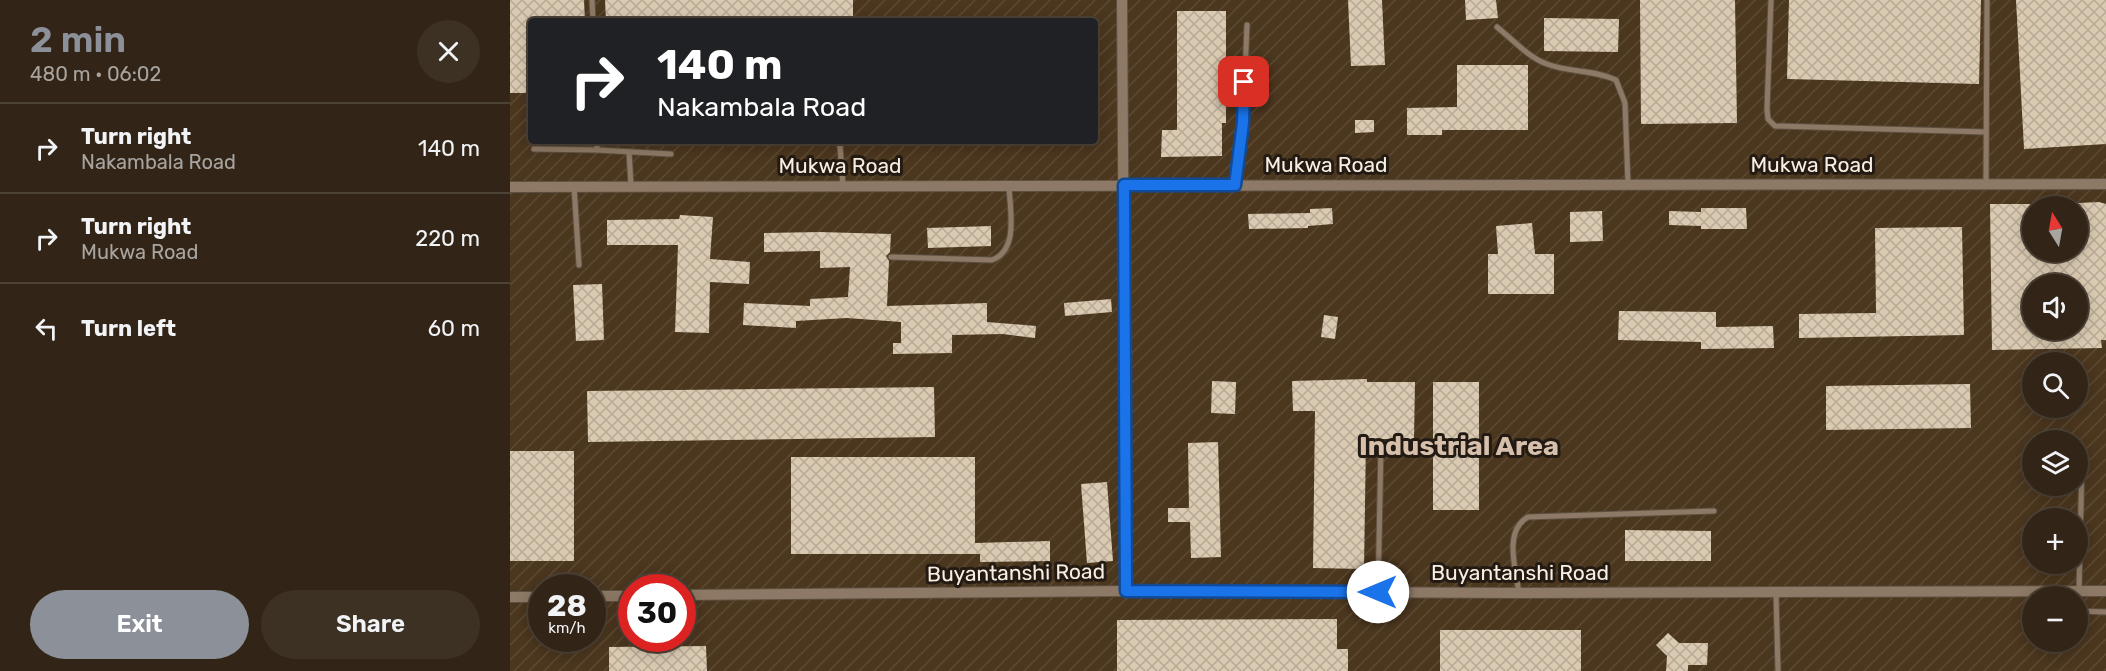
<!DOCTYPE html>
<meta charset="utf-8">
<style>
body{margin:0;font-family:Rubik,sans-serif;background:#3d3124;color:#f1f3f6;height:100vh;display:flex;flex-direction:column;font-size:22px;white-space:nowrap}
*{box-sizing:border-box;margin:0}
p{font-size:20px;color:#a8a5a1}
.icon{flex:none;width:33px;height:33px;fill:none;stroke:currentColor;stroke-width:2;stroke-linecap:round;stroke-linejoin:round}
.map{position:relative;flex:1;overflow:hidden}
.panel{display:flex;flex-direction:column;background:#322517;width:510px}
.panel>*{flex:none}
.banner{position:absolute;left:18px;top:18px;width:570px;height:126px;border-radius:6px;box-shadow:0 3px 15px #0003,0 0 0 2px #4d4236;background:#202124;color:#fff;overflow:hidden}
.needle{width:39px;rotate:349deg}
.buttons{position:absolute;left:1512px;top:196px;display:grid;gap:12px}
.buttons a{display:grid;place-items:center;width:66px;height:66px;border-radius:50%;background:#322517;box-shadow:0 3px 15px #0003,0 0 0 2px #4d4236;font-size:30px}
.speed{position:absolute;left:18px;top:574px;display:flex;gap:12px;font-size:30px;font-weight:700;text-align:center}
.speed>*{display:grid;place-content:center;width:78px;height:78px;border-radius:50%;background:#322517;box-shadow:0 3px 15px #0003,0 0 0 2px #4d4236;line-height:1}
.speed small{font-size:15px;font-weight:400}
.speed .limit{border:9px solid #d22;background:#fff;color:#111}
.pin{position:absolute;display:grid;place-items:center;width:51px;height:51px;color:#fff;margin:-26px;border-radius:12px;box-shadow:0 3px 9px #0006}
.me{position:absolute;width:66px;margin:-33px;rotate:270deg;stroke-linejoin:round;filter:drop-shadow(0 0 4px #0008)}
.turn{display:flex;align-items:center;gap:21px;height:126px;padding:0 30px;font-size:27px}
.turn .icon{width:78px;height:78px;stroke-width:2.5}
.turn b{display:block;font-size:42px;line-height:51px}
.round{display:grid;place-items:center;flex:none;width:63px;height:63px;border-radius:32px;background:#3d3124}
.head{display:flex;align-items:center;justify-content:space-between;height:102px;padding:0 30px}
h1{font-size:36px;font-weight:600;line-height:45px;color:#8c9099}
.button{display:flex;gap:12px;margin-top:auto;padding:12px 30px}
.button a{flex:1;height:69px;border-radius:36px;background:#8c9099;color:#fff;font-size:24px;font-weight:600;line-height:69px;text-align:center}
.button a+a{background:#3d3124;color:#f1f3f6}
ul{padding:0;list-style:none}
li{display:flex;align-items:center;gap:18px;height:90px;padding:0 30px;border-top:2px solid #4d4236}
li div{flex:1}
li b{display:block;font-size:22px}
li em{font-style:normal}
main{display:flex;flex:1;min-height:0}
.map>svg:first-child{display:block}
.industrial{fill:url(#industrial-furrows);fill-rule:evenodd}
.building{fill:url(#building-cross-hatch);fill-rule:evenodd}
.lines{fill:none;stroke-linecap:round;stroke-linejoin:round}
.lane-casing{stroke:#5e5040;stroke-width:7}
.street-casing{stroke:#5e5040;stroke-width:12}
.lane{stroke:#8d7965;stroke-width:5}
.street{stroke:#8d7965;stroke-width:10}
.route-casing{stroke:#114b97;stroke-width:15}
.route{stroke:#1a73e8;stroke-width:10}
.labels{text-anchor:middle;stroke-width:6;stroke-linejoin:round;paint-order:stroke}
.street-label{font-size:21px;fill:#f9eee2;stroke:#231b13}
.district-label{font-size:27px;font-weight:bold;fill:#d6c0ab;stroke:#231b13}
</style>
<main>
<section class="panel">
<div class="head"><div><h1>2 min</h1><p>480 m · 06:02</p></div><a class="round"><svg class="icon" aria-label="close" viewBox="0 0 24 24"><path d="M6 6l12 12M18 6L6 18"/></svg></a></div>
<ul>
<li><svg class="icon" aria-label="right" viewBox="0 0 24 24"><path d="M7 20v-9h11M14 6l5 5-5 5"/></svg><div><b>Turn right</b><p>Nakambala Road</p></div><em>140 m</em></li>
<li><svg class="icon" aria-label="right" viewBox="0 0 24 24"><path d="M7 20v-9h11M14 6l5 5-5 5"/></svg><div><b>Turn right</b><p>Mukwa Road</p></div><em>220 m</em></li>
<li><svg class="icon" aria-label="left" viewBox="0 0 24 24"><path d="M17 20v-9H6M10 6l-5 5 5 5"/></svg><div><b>Turn left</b></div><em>60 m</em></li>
</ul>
<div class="button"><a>Exit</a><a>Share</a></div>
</section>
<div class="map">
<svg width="1596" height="671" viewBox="0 0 1596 671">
<defs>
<pattern id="industrial-furrows" width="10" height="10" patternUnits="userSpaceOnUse" patternTransform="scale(1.5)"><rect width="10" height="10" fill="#4b361e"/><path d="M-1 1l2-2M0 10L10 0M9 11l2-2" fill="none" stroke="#5d4a34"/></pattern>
<pattern id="building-cross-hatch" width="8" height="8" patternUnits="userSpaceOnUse" patternTransform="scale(1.5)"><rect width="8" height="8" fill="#dacab1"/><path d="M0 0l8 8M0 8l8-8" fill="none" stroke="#b6a996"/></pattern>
</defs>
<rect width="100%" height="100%" fill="#42311f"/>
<path class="industrial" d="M0,0H1596V671H0ZM21,21H585V141H21ZM1522,207H1568V252H1522ZM1522,285H1568V330H1522ZM1522,363H1568V408H1522ZM1522,441H1568V486H1522ZM1522,519H1568V564H1522ZM32,588H82V639H32ZM122,588H172V639H122ZM1522,597H1568V642H1522Z"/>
<g class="building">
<path d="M0,0H74L75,21H21V93H0Z"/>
<path d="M95,0H343V21H96Z"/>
<path d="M838,0H872L875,65L841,66Z"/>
<path d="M955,0H986L988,18L956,20Z"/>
<path d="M1130,0H1225L1227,123L1131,124Z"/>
<path d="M1279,0H1471L1469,84L1277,79Z"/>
<path d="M1506,0H1596V144L1514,149Z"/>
<path d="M667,11H716V123H712V156L651,157L652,130H667Z"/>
<path d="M1034,18L1109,19L1108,52L1034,51Z"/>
<path d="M947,65H1018V130H932V135H897V108L947,107Z"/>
<path d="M845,120H864V132L845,133Z"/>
<path d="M1589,202L1596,204V340H1591L1592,348L1482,350L1480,204H1522V252H1568V203ZM1522,285H1568V330H1522Z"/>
<path d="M822,208L823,224L798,226V228L739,229L738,214L800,213V209Z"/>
<path d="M1191,208H1236L1237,229H1191V226L1159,225V211L1191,212Z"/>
<path d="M1092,211L1093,241L1060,242V212Z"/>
<path d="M170,215L203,217L200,259L240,262L239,284L200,282L199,333L165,332L168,245H97V220L169,219Z"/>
<path d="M1022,223L1025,254H1044V294H978V254H988L986,226Z"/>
<path d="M481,226V246L418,248L417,228Z"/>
<path d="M1452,227L1454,335L1289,338V314L1366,313L1365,228Z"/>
<path d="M310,232L381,234L380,252L376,256L379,261L377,306L477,303V322L526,326L525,338L493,334L442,335V353L383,354V343H391V322L337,318L286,321V328L233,325L234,303L300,306V299L338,297L340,267L310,268V251L254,252V233Z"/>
<path d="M92,284L94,340L66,341L63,285Z"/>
<path d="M601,299L602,312L555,316L554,303Z"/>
<path d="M1109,311L1206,312V327L1263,326L1264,348L1191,349V342L1108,340Z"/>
<path d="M814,315L828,317L825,339L811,337Z"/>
<path d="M857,379V382H905L904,439H856L854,569L803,568L805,411H783L782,381Z"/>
<path d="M702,381L726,382L725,414L701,413Z"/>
<rect x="923" y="382" width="46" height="128"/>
<path d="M1460,384L1461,428L1316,430V386Z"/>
<path d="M424,387L425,437L78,442L77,391Z"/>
<path d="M708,442L711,557L681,558L680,522H658V508H679L678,443Z"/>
<rect x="0" y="451" width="64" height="110"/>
<path d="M281,457H465V543L540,541V561L470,562V554H281Z"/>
<path d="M597,482L603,561L577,563L571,484Z"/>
<path d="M1115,530L1201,531V561H1115Z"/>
<path d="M827,619V649H838V671H607V620Z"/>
<rect x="930" y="630" width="141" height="41"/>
<path d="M1158,633L1169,643H1198L1197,665H1178V671H1156L1157,656L1146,645Z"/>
<path d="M196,646L197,671H99V647Z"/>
</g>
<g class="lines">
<defs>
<g id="lane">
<path d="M82,0L83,21"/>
<path d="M1261,0L1257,109L1258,119L1265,126L1476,132"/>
<path d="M987,27C1002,39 1019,58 1037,64C1060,73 1083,69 1106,80L1115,103L1118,184"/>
<path d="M87,141V150L161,154"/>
<path d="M326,141L330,146L333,185"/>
<path d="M24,149L87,150"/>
<path d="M119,152L121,185"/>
<path d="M1476,184L1477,0"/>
<path d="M725,185L733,123L737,25"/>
<path d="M64,186L69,265"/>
<path d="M381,257L482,260C509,250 500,211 499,186"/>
<path d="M1569,590L1572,462"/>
<path d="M868,592L871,446"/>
<path d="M1009,593C1006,570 993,531 1018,517L1204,511"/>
<path d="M1266,593L1268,671"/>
<path d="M1568,611L1596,612"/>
</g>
<g id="street">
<path d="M612,0L616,591"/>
<path d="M0,187L1596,184"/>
<path d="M172,595L616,591L1009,593L1596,591"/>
<path d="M82,596H122"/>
<path d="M0,597H32"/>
</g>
</defs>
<use href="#lane" class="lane-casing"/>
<use href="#street" class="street-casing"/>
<use href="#lane" class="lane"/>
<use href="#street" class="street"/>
</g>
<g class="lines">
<defs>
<path id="route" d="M734,82L733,123L725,185H614L616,591L868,592"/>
</defs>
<use href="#route" class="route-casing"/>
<use href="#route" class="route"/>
</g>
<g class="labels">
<g class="street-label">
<text x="816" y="172">Mukwa Road</text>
<text x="1302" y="172">Mukwa Road</text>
<text x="330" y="173">Mukwa Road</text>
<text transform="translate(506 573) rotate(-1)" y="7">Buyantanshi Road</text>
<text x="1010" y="580">Buyantanshi Road</text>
</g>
<g class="district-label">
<text x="949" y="455">Industrial Area</text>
</g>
</g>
</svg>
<div class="buttons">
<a><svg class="needle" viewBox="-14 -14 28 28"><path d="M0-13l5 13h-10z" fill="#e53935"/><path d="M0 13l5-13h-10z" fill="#a8a5a1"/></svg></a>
<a><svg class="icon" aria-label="sound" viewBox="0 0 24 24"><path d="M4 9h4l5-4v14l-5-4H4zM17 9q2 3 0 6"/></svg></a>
<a><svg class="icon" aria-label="search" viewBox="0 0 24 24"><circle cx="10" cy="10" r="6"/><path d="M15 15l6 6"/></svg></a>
<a><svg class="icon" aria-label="layers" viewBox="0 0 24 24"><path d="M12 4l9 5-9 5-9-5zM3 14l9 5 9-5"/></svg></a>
<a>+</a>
<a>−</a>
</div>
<div class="speed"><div>28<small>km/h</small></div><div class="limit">30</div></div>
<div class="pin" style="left:734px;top:82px;background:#d93025"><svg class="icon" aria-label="arrive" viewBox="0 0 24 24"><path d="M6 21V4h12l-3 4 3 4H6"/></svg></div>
<svg class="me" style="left:868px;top:592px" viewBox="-20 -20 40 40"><circle r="19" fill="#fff"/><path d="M0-13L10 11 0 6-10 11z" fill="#1a73e8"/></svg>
<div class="banner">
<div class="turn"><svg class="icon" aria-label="right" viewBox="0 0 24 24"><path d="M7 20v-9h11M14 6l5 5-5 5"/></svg><div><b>140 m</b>Nakambala Road</div></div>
</div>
</div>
</main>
